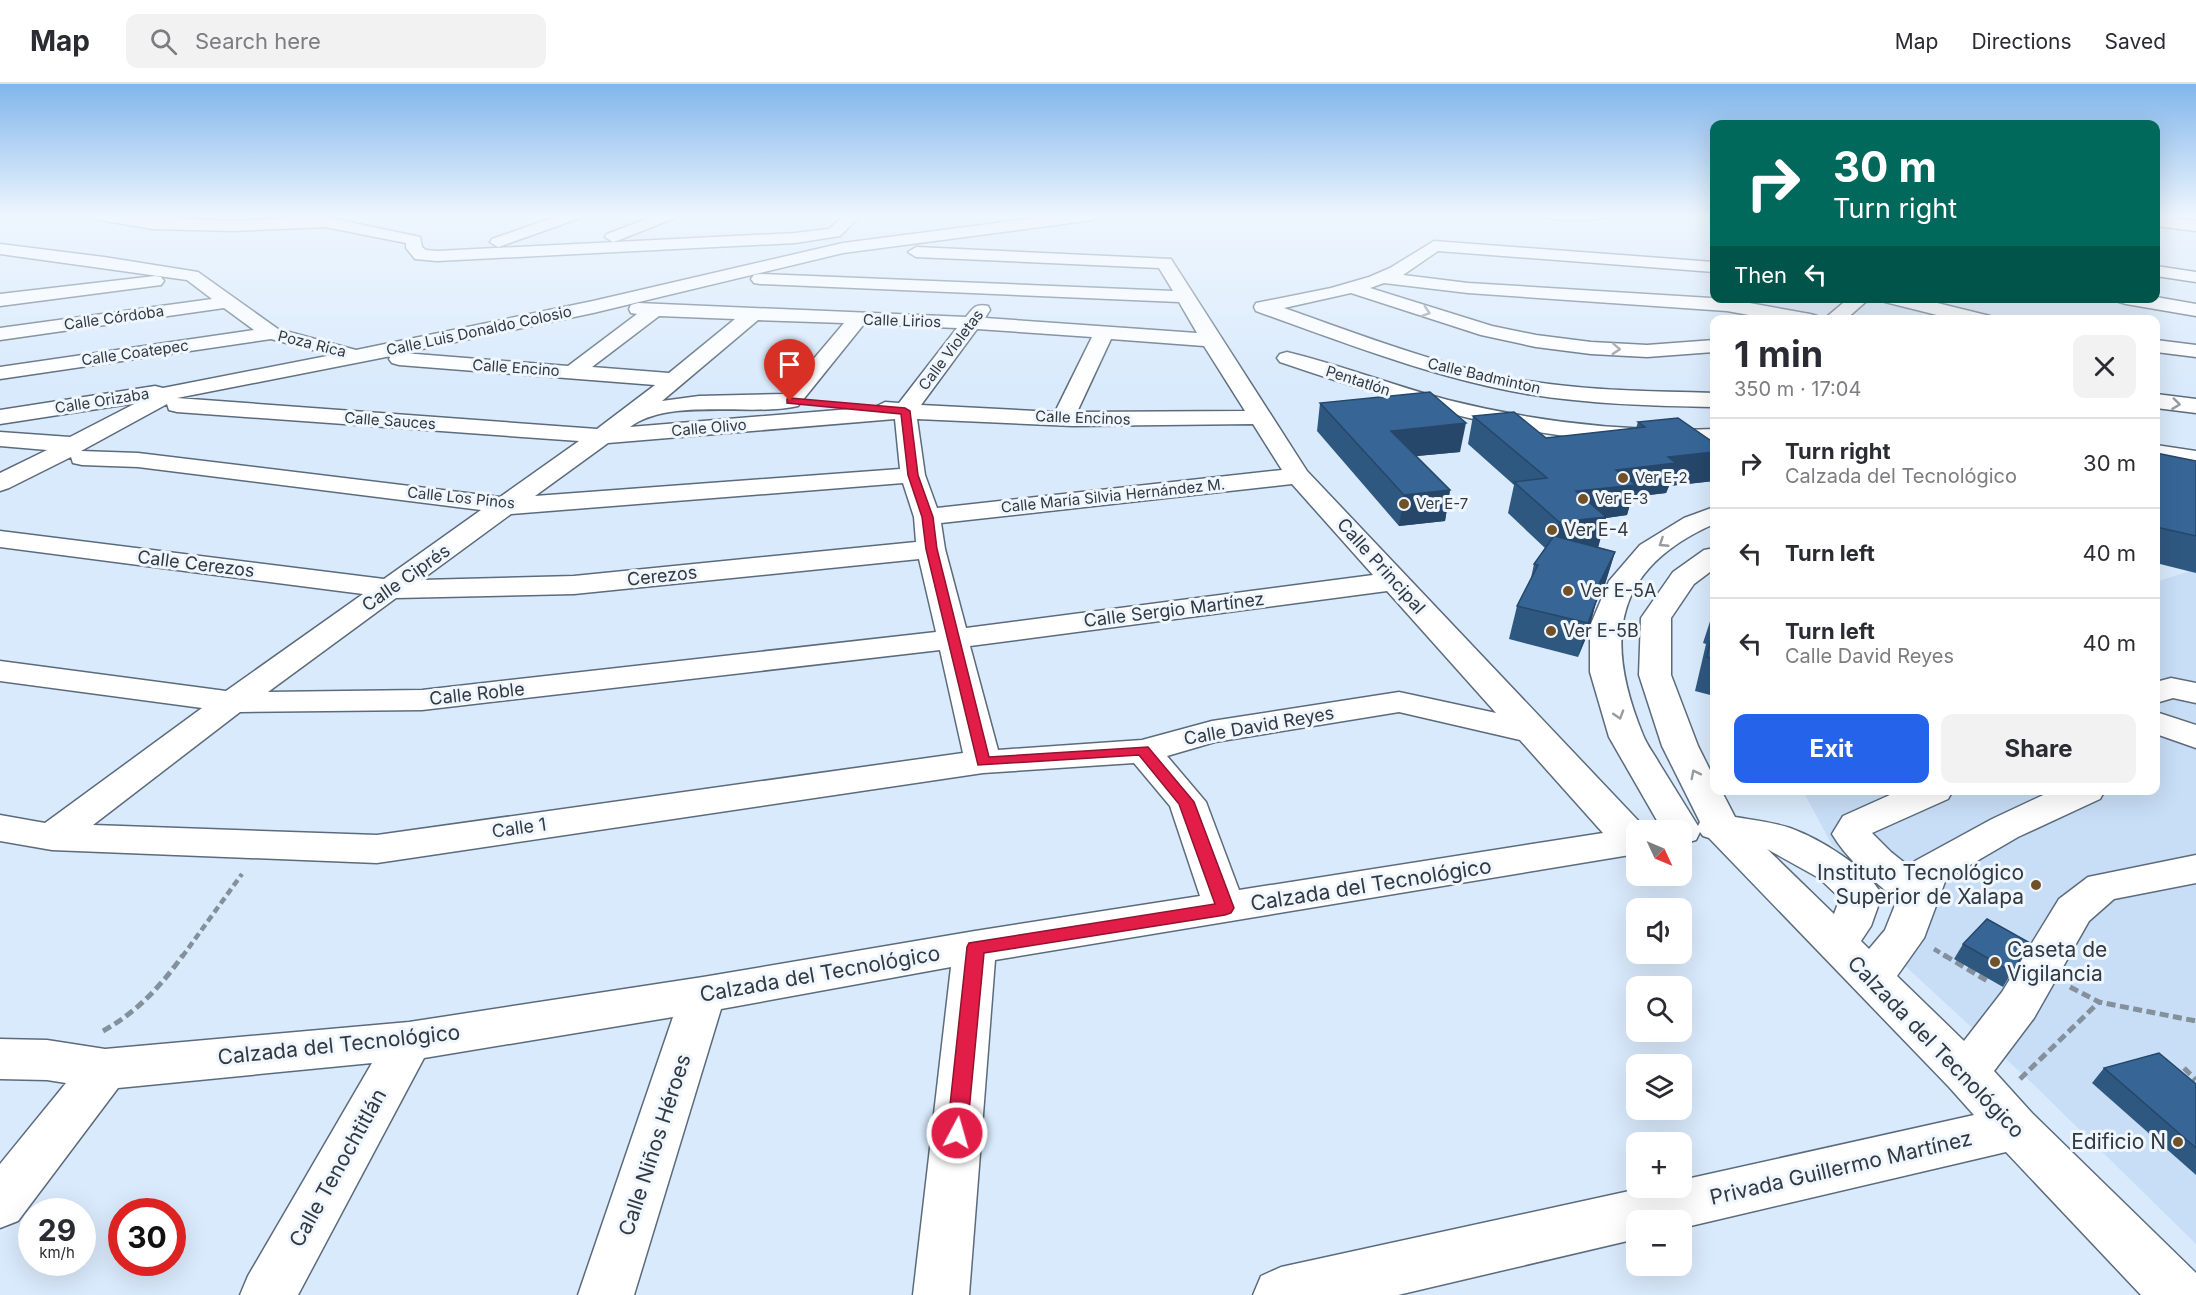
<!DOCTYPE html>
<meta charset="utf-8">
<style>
body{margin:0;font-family:Inter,sans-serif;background:#f2f2f3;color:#2b2b33;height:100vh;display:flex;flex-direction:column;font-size:22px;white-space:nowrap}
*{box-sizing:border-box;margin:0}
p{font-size:20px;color:#7c7c81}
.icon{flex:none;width:33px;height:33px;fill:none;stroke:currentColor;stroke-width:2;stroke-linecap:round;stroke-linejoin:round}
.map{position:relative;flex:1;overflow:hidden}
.panel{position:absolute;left:1710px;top:231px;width:450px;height:480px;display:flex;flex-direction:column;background:#fff;border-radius:12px;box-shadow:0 6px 24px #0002}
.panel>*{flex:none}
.guide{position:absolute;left:1710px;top:36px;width:450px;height:183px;border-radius:12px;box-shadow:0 6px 24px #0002;background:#00695c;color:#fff;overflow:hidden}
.needle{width:39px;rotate:134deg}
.controls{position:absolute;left:1626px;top:736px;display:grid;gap:12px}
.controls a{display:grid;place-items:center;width:66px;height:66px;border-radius:12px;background:#fff;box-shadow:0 6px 24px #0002;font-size:30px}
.speed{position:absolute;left:18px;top:1114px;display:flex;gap:12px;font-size:30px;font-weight:700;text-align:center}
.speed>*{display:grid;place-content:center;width:78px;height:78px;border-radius:50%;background:#fff;box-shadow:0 6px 24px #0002;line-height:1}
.speed small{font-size:15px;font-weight:400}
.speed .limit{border:9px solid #d22;background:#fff;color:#111}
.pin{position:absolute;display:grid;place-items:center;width:51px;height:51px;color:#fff;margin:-62px -26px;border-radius:50% 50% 50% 0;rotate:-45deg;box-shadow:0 0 6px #0007}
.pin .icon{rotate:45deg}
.me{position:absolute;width:66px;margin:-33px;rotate:6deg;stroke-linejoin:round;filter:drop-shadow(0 0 4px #0008)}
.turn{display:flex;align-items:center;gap:21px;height:126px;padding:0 24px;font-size:27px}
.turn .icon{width:78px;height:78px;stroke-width:2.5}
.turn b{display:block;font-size:42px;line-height:51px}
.then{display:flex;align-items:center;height:57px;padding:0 24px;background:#0003;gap:12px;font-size:22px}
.round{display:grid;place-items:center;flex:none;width:63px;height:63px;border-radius:12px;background:#f2f2f3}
.headline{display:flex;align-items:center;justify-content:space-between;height:102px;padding:0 24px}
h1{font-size:36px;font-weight:700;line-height:45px}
.button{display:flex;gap:12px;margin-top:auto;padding:12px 24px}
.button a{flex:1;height:69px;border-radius:12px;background:#2563eb;color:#fff;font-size:24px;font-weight:700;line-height:69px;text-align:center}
.button a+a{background:#f2f2f3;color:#2b2b33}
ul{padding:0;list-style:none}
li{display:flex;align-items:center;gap:18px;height:90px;padding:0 24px;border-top:2px solid #e1e1e2}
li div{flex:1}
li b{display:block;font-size:22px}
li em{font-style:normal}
header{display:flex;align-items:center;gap:36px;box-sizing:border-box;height:84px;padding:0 30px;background:#fff;border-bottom:2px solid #e1e1e2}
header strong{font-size:28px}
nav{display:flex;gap:33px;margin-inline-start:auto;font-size:21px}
.search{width:420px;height:54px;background:#f2f2f3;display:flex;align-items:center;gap:15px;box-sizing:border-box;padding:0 21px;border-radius:12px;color:#7c7c81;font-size:22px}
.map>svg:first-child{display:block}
.built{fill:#c8def6}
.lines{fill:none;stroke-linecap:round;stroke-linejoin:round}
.minor-casing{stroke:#5c6b7b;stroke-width:3}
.path-far1{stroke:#84909c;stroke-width:4.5;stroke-dasharray:7 4;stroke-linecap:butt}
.path{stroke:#84909c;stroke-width:5;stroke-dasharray:9 4.5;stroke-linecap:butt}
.minor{fill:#fff;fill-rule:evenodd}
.wall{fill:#2f5881}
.shaded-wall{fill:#264769}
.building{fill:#376696;stroke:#264769;stroke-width:1.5}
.oneway{stroke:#989ca0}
.route{fill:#e11d48;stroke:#92132f;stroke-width:1.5}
.poi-dot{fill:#715127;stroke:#eff6fd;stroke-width:2}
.labels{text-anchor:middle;stroke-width:6;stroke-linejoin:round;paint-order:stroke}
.far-street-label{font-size:15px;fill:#323940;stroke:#eff6fd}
.far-poi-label{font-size:15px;fill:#323940;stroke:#eff6fd;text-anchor:start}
.poi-label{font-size:18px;fill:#323940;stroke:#eff6fd;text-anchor:start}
.street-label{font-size:18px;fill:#323940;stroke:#eff6fd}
.near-poi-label{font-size:21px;fill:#323940;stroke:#eff6fd;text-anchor:end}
.near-street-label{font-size:21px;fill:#323940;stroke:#eff6fd}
</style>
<header>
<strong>Map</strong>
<div class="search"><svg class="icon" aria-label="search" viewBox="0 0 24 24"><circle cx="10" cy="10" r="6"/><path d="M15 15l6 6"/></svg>Search here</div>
<nav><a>Map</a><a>Directions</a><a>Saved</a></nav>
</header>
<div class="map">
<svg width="2196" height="1211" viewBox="0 0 2196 1211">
<rect width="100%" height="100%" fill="#d9eafc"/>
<path class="built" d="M2196,485V1160L2033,1000L1904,881L1920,841L1832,761L1803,707L2156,706V498Z"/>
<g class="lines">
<defs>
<g id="minor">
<path d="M91,131L234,137L325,133L420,153L422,163L426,166L437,167L795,149L829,145L844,131H861L840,152L795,159L437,177L415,175L406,164V159L325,143L234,147L153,145L99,136Z"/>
<path d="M561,131H583L580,134L504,161L498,163L490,158L492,155Z"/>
<path d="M657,131H678L675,134L619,156L613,158L605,153L607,150Z"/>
<path d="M1059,131H1101L1093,136L843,169L593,229L403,269L568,282L637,230L631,229L629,225L631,221L638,219L966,233C973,224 976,219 988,222L990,226L985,234L1197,249L1179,218L760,200L754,199L751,195L754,191L760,190L1173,207L1159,184L916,173L908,168L916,163L1171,175L1307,387L1648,747H1636V770L995,876L969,1211H913L951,883L721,925L634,1211H578L673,933L424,974L298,1211H240L248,1192L372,979L118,1004L18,1137L0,1144V1080L66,999L47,996L0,995V955L47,956L105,965L409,938L703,893L975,847L1200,812L1170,722L1134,679L983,689L377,779L52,766L0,757V731L45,739L202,624L0,597V577L226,607L363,510L0,463V447L384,495L481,426L138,383L82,381L73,379L71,373L9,404L0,407V389L47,366L0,362V348L70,353L136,319L0,340V326L155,302L163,304L332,271L271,255L0,295V283L254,246L224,224L0,256V244L212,215L187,196L0,170V160L104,173L198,188L278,245L356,266L593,217L843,159ZM659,232L735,235L669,289L592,283ZM758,236L844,239L784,310L699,312L662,317ZM864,240L957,244L899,319L885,318L875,323L630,343C671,313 751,333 798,322ZM977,245L1092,253L1055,328L921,321ZM1111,255L1204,262L1245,327L1077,328ZM391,272L389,275L392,279L399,281L655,301L597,345L177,314ZM167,320L169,326L177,328L579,357L500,413L138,369L81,367ZM895,335L900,385L535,412L608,359ZM917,335L1073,342L1253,340L1282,386L937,424L925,391ZM903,399L914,433L916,458L574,492L421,496L511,430ZM1292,400L1373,491L966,544L945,465L941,439ZM919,475L936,548L422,606L268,608L396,514L574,510ZM1387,507L1496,629L1399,608L1212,637L1142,656L998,666L970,562ZM940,566L963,669L377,751L93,741L240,628L422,626ZM1399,628L1520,656L1603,749L1239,806L1206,718L1167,672L1215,658Z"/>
<path d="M1543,131H1609C1602,138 1550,138 1543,131Z"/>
<path d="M2156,132L2196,137V147L2156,142Z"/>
<path d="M1434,157L1714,178V188L1438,167L1403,191L1468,199L1727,215L1810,230L1817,232L1819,236H1776L1727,227L1468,209L1384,199L1370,204L1492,242L1536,251L1591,258L1647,261L1714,256V268L1647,273L1591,270L1536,263L1481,251L1351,209L1284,224C1364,252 1444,284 1528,297C1590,307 1652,307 1714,309V323C1651,322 1589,320 1527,310C1434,294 1345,259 1256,227L1254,223L1256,219L1331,204L1369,193L1390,184Z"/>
<path d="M2156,182L2196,188V198L2156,192Z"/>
<path d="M155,192L161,193L164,197L161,201L0,222V210Z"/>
<path d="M2156,213L2196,220V232L2126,220L2119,218L2117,214Z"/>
<path d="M1849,214H1870L1845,236H1823Z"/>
<path d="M1883,214H1917L1990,232L1992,236H1957L1885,218Z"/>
<path d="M2156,256L2196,261V273L2156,268Z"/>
<path d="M1287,268C1341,281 1394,302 1448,316C1536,338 1624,348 1714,345V359C1564,367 1421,326 1280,278L1277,274L1280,270Z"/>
<path d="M2156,310L2196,315V329L2156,324Z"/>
<path d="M2156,361L2196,367V381L2156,375Z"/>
<path d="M1714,423V440C1612,485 1604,556 1643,651C1647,661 1654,670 1659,679C1672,700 1685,721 1698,742L1700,738L1662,662L1639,591L1641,534L1673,488L1704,466L1714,464V485L1694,500L1671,534V591L1698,662L1714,694V706H1721L1735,733C1753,736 1772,738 1790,744C1820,755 1867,783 1882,811L1871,842L1861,857L1869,865L1885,846L1897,816C1873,796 1848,777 1832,750L1843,732L1901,706H1953L1948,715L1872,749L1891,768L1911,784L1915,777L1992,735L2054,706H2105L2100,715L2018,753L1946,795L1924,854L1897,892L1964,957L2002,908L2059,815L2088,793L2196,771V799L2114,815L2089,837L2034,934L1994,987L2032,1029L2196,1189V1211H2141L2006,1068L1682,1144V1137H1636V1155L1398,1211H1253L1261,1192L1281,1183L1643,1104H1682V1096L1974,1031L1949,1003L1709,754L1703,752L1700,748L1696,756L1682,760V747H1663L1609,653L1590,588V542L1609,497L1640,461L1684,434ZM1767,765L1819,794L1840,814L1834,830Z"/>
<path d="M2171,594L2196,599V619L2173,614L2156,619V598Z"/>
<path d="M2156,628L2196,641V664L2156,650Z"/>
</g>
</defs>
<use href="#minor" class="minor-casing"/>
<g class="path-far1">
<path d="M1934,865L1947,873"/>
<path d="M182,873L242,790"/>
</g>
<g class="path">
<path d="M1944,871L1989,898"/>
<path d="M2070,903L2099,918L2196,937"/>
<path d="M103,947C137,928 161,902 183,871"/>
<path d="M2184,984L2196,996"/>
<path d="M2020,995L2099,918"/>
</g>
<use href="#minor" class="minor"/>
</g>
<g class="wall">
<path d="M1320,319L1460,368L1416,372L1450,406L1445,437L1399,442L1317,347Z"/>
<path d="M1473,332L1546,354L1636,344L1638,338L1711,357L1713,352L1714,351V397L1669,402L1666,409L1632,413L1627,431L1606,434L1598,463L1615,468L1605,500L1596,518L1588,549L1578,573L1509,555L1517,522L1531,494L1534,480L1545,464L1508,429L1514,401L1468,360Z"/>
<path d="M2156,369L2196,377V489L2156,479Z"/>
<path d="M1714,525V612L1695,607L1706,560L1703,559Z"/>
<path d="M1963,860L2012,888L2003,903L1954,875Z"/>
<path d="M2104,984L2196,1000V1091L2092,999Z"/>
</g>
<g class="shaded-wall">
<path d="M1466,339L1460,368L1386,375L1391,347Z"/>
<path d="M1714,368V397L1669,402L1666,409L1632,413L1627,431L1606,434L1598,464L1551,470L1559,438L1576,407L1616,386L1668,373Z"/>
<path d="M1450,406L1445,437L1399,442L1404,411Z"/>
<path d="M1615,468L1605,500L1596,518L1588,549L1578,573L1597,504Z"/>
</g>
<g class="building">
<path d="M1430,308L1466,339L1391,347L1450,406L1404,411L1320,319Z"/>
<path d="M1514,328L1546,354L1645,343L1638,338L1678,334L1714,359V368L1668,373L1676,379L1616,386L1636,401L1576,407L1606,433L1559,438L1514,398L1547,394L1473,332Z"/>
<path d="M2156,369L2196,377V452L2156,443Z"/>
<path d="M1554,452L1615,468L1597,504H1599L1597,515L1588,539L1517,522L1538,481L1534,480Z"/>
<path d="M1714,541V575L1707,573Z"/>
<path d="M1987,835L2030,859L2012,888L1963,860Z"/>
<path d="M2159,969L2196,1000V1064L2104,984Z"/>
</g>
<defs><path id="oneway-chevron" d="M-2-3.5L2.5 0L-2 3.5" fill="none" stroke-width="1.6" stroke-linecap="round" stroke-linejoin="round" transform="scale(1.5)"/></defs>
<g class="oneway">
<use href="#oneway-chevron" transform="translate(1426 228) rotate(18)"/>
<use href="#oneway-chevron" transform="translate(1616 265) rotate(3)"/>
<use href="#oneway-chevron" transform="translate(2176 320) rotate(7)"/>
<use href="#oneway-chevron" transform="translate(1663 459) rotate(147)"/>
<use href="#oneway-chevron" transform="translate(1619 631) rotate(73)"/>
<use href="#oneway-chevron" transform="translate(1695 690) rotate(-117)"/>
</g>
<linearGradient id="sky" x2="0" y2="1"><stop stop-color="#81b6eb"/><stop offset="0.44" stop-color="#eef6fe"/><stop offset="1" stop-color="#eef6fe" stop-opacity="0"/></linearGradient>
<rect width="2196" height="300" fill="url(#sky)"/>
<path class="route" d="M790,314L905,324L910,327L918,391L933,433L937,465L989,673L1148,663L1194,718L1234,824L1231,829L1225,831L984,869L967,1049L964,1055L957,1058L950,1055L947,1049L967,863L969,859L1215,820L1179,720L1139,671L978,681L926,465L922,433L908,391L901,330L787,319V315Z"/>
<g class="poi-dot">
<circle cx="1623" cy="394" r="6"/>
<circle cx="1583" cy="415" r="6"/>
<circle cx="1404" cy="420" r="6"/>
<circle cx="1552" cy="446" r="6"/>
<circle cx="1568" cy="507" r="6"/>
<circle cx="1551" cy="547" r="6"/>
<circle cx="2036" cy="801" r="6"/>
<circle cx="1995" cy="878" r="6"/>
<circle cx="2178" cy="1058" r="6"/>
</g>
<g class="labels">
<g class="far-street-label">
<text transform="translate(114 234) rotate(-8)" y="5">Calle Córdoba</text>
<text transform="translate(902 237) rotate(2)" y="5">Calle Lirios</text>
<text transform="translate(479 247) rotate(-12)" y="5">Calle Luis Donaldo Colosio</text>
<text transform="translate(312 260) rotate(14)" y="5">Poza Rica</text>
<text transform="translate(951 266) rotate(-53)" y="5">Calle Violetas</text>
<text transform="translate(135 269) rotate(-8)" y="5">Calle Coatepec</text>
<text transform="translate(516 284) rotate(4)" y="5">Calle Encino</text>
<text transform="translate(1484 292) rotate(13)" y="5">Calle Badminton</text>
<text transform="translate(1358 297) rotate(18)" y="5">Pentatlón</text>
<text transform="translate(102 317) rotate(-9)" y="5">Calle Orizaba</text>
<text transform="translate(1083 334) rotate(2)" y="5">Calle Encinos</text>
<text transform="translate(390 337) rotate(4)" y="5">Calle Sauces</text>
<text transform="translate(709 344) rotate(-5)" y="5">Calle Olivo</text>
<text transform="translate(1113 412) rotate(-6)" y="5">Calle María Silvia Hernández M.</text>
<text transform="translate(461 414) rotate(6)" y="5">Calle Los Pinos</text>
</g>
<g class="far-poi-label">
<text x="1635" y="399">Ver E-2</text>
<text x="1595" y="420">Ver E-3</text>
<text x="1416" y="425">Ver E-7</text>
</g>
<g class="poi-label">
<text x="1564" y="452">Ver E-4</text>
<text x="1580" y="513">Ver E-5A</text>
<text x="1563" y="553">Ver E-5B</text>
</g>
<g class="street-label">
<text transform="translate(196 480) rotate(7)" y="6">Calle Cerezos</text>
<text transform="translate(1381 482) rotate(48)" y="6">Calle Principal</text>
<text transform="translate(662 492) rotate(-6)" y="6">Cerezos</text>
<text transform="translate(406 494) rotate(-35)" y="6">Calle Ciprés</text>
<text transform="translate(1174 526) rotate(-7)" y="6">Calle Sergio Martínez</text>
<text transform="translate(477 610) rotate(-6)" y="6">Calle Roble</text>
<text transform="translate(1259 642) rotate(-10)" y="6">Calle David Reyes</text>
<text transform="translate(519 744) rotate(-8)" y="6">Calle 1</text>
</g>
<g class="near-poi-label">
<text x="2024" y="796">Instituto Tecnológico<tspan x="2024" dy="24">Superior de Xalapa</tspan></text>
<text x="2007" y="873" text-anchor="start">Caseta de<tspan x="2007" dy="24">Vigilancia</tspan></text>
<text x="2166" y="1065">Edificio N</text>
</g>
<g class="near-street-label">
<text transform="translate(1371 801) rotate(-9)" y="7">Calzada del Tecnológico</text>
<text transform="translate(820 890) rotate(-10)" y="7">Calzada del Tecnológico</text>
<text transform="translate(339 961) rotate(-6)" y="7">Calzada del Tecnológico</text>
<text transform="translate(1936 963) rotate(46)" y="7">Calzada del Tecnológico</text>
<text transform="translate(655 1061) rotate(-72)" y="7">Calle Niños Héroes</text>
<text transform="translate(338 1084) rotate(-61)" y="7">Calle Tenochtitlán</text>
<text transform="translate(1841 1084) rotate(-13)" y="7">Privada Guillermo Martínez</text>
</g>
</g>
</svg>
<div class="controls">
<a><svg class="needle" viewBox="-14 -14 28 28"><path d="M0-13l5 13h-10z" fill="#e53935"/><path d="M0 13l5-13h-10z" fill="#7c7c81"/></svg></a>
<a><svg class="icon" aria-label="sound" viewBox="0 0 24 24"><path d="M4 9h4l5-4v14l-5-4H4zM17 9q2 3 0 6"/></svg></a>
<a><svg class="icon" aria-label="search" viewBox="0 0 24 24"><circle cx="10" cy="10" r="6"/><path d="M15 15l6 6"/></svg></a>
<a><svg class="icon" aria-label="layers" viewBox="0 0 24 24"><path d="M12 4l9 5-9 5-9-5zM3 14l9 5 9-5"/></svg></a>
<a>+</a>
<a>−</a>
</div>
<div class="speed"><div>29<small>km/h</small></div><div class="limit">30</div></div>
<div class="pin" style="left:790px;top:317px;background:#d93025"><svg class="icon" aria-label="arrive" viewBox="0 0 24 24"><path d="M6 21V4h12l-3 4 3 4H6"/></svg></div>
<svg class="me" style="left:957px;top:1049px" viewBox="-20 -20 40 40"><circle r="17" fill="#e11d48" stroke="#fff" stroke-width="3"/><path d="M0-11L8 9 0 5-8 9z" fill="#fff"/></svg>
<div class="guide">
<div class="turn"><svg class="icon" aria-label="right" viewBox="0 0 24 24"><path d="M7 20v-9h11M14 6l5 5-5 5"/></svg><div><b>30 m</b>Turn right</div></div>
<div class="then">Then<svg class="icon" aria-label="left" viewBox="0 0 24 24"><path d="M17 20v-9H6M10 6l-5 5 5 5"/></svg></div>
</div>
<section class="panel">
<div class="headline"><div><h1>1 min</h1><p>350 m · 17:04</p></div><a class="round"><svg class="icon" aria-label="close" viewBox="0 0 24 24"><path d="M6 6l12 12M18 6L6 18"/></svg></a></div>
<ul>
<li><svg class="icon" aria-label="right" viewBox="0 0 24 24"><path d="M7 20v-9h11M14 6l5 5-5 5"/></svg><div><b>Turn right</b><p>Calzada del Tecnológico</p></div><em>30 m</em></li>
<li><svg class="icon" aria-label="left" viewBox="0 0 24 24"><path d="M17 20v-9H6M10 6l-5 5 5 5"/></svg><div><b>Turn left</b></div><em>40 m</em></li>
<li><svg class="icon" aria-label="left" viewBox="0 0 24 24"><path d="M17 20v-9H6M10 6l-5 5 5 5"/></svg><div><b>Turn left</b><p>Calle David Reyes</p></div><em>40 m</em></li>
</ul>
<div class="button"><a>Exit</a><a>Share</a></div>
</section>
</div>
